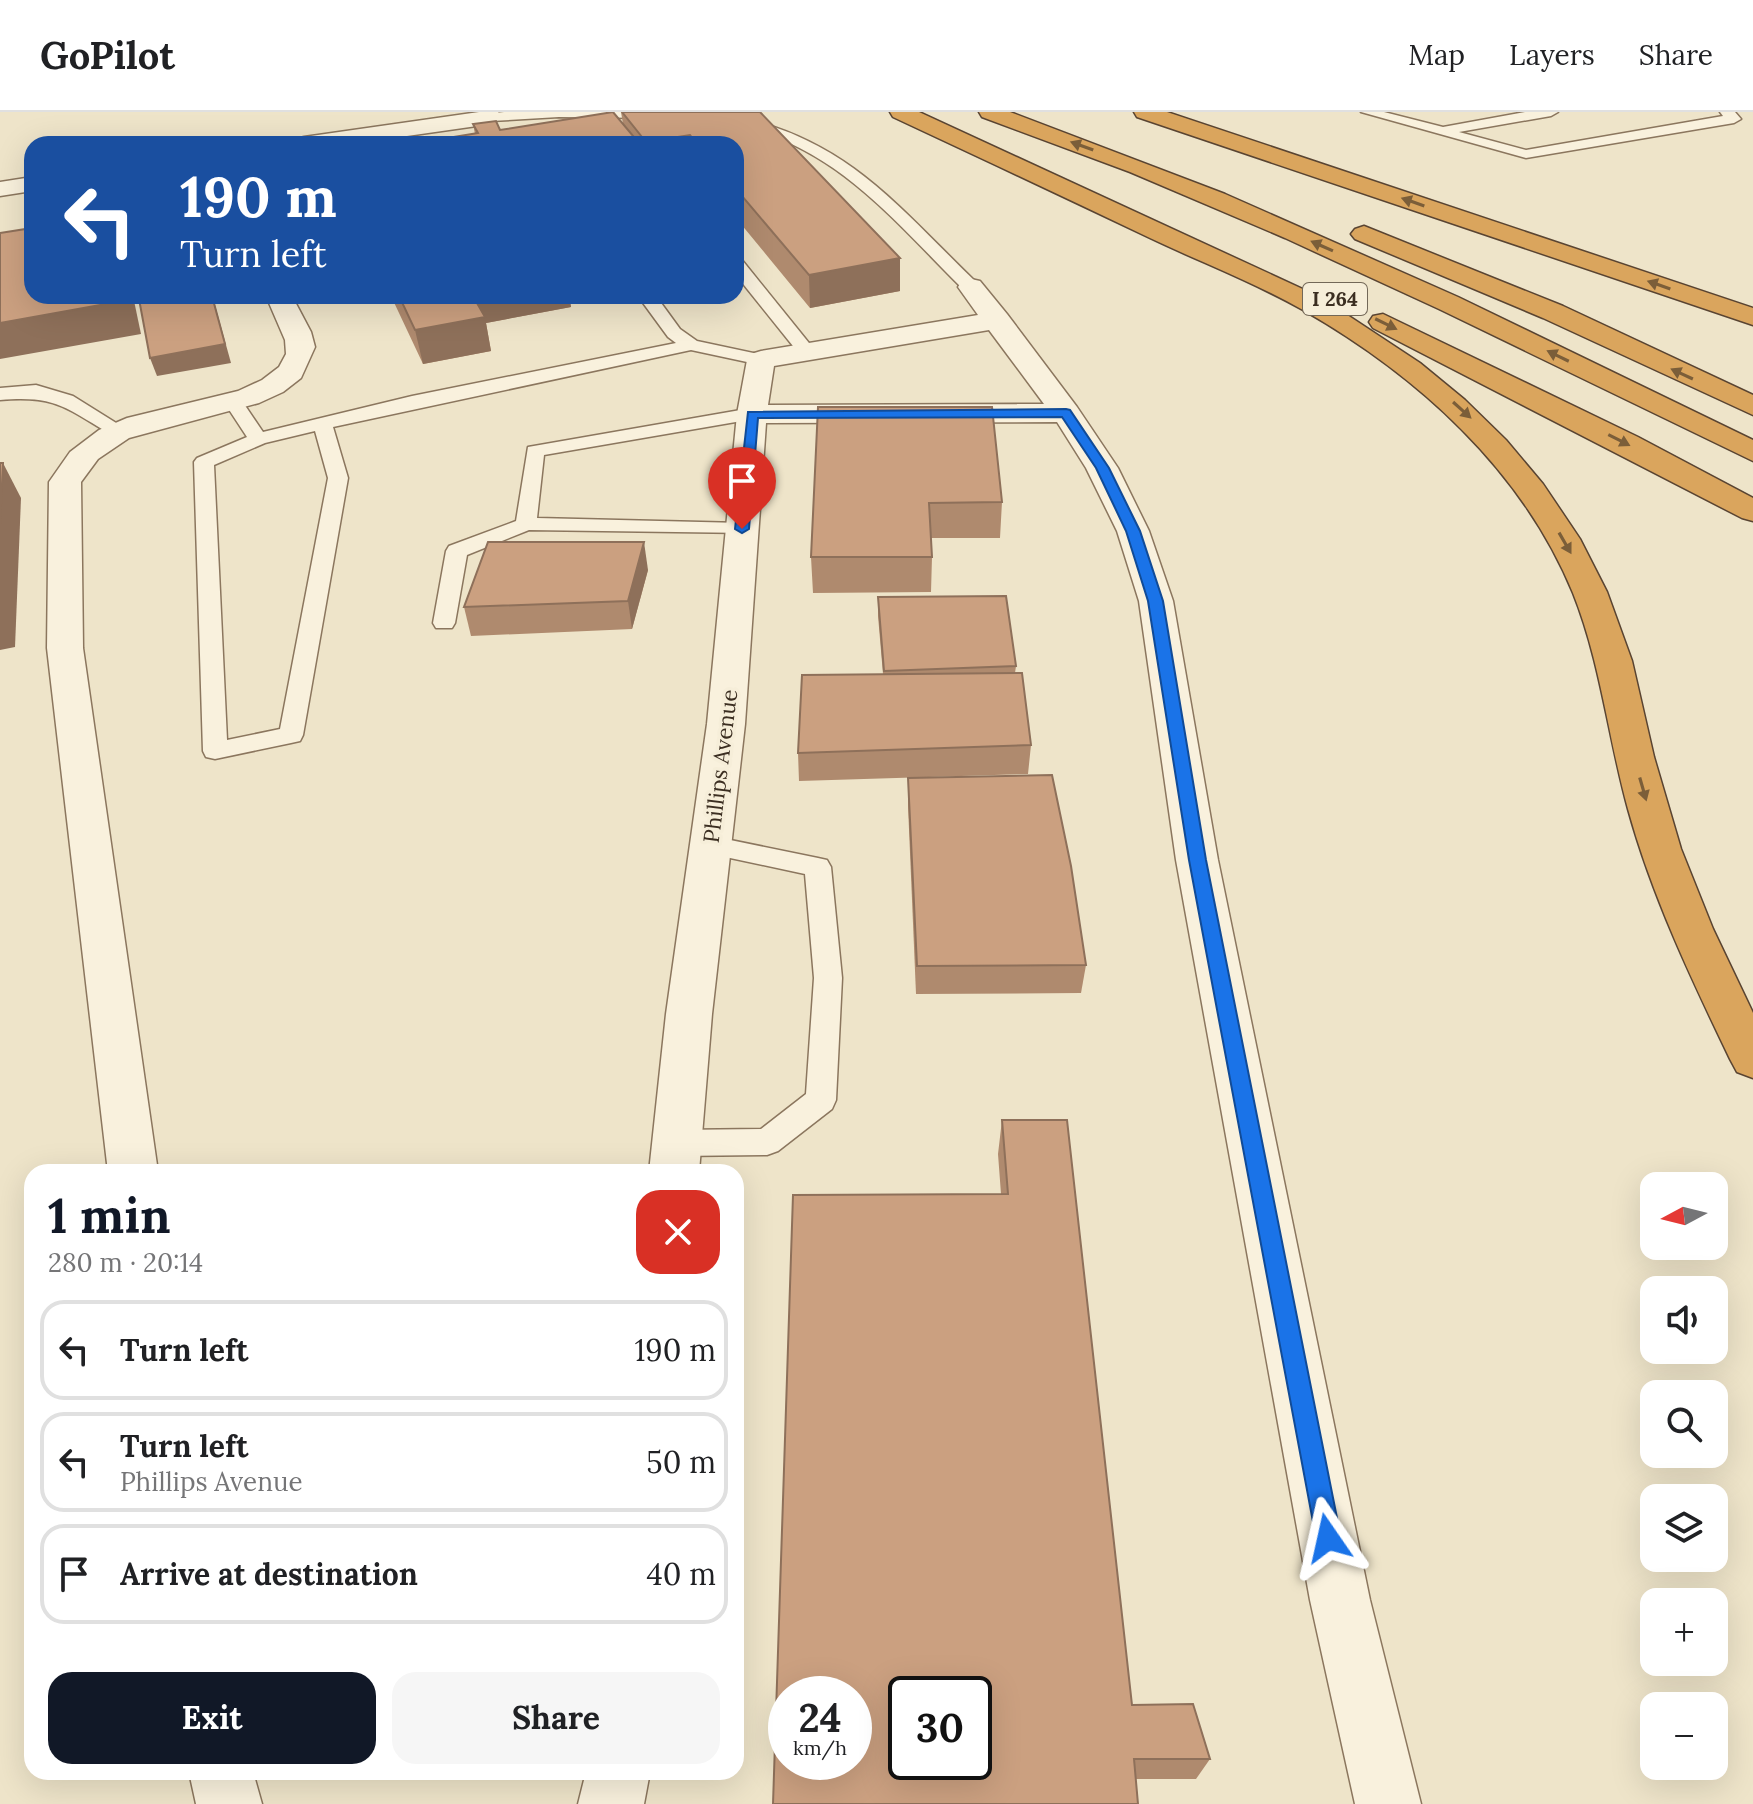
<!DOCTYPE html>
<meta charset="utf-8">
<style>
body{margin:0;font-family:Lora,serif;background:#f6f6f6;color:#202124;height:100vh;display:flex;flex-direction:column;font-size:30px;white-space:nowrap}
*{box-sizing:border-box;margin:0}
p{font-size:26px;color:#757577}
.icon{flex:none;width:44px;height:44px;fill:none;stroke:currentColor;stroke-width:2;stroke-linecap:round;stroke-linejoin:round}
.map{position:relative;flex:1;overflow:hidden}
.drawer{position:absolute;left:24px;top:1052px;width:720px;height:616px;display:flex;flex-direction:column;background:#fff;border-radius:24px;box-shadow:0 8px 32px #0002}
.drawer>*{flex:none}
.banner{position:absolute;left:24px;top:24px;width:720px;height:168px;border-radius:24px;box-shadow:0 8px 32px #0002;background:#1a4fa0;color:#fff;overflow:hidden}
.needle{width:52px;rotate:263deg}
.buttons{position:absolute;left:1640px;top:1060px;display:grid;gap:16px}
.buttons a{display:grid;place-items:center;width:88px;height:88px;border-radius:16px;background:#fff;box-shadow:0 8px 32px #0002;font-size:40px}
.speed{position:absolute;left:768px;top:1564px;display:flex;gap:16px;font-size:40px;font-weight:700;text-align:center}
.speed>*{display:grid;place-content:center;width:104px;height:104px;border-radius:50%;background:#fff;box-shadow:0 8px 32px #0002;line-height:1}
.speed small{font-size:20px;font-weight:400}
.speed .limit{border:4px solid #111;border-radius:12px;background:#fff;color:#111}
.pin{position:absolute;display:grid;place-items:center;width:68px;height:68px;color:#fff;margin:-82px -34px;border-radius:50% 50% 50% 0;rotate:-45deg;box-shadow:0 0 8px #0007}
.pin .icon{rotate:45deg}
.me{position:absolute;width:88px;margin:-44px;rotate:349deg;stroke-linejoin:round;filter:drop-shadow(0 0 6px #0008)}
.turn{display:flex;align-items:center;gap:28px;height:168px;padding:0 24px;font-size:36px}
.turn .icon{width:104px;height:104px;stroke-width:2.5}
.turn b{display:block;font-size:56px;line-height:68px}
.round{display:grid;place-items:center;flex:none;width:84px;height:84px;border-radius:24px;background:#f6f6f6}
.headline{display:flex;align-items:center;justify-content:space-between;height:136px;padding:0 24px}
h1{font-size:48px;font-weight:700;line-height:60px;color:#111827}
.primary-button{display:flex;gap:16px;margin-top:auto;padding:16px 24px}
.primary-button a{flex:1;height:92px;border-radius:24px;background:#111827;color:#fff;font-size:32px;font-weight:700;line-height:92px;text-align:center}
.primary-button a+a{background:#f6f6f6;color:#202124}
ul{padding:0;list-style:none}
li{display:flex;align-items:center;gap:24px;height:100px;margin:0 16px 12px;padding:0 8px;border:4px solid #e0e0e0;border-radius:24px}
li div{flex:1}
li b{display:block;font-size:30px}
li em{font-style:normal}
header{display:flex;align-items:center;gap:48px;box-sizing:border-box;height:112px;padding:0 40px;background:#fff;border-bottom:2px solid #e0e0e0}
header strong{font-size:38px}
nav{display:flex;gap:44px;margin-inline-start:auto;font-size:28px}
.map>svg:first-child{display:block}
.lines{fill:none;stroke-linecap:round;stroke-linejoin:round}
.lane-casing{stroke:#8b765e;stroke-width:3}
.street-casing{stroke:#8b765e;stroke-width:3}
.highway-casing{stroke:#594432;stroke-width:3}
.lane{fill:#f9f1dd;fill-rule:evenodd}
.street{fill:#f9f1dd;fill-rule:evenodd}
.highway{fill:#daa55d;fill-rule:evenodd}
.wall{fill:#af8a6e}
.shaded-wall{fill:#8e705a}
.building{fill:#cba080;stroke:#8e705a;stroke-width:2;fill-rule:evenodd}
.oneway{fill:#7b5e39}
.route{fill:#1a73e8;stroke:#114b97;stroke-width:2}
.labels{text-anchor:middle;stroke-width:7;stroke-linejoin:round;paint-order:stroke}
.shield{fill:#f6eed9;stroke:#736858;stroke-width:2}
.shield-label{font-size:20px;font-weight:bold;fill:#3b2e21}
.street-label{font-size:22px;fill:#3b2e21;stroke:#f6eed9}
</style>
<header>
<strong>GoPilot</strong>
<nav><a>Map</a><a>Layers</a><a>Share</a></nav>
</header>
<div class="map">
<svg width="1753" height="1692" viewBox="0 0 1753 1692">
<rect width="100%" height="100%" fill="#eee4c9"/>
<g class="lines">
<defs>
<g id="lane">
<path d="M663,0L662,5L657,6L559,5L491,9L484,5L486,2L504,0Z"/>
<path d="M1361,0H1384L1443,15L1525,0H1558L1551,4L1459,20L1526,38L1723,4L1720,0H1735L1741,7L1734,11L1526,46Z"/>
<path d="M743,6C851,31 901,98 977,171L979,175L977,179H965C893,108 840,38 738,13L736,10Z"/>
<path d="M736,147L742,148L813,236L816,240L813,244H801L736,163Z"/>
<path d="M638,184H656L680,217L697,229L767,244L770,248L761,253L691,238L333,315L348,366L303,623L300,629L291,631L215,647L206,645L203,639L194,350L197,346L247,325L224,290L226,286H240L263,320L412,284L676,231L668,225ZM315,319L328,366L280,617L227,628L214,353L265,331Z"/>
<path d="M36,273L73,284L129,319L119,325L112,323C66,296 56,283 0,288V276Z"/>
<path d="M752,296L759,298L762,302L759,306L544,343L537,406L742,411L752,417L749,421L529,418L467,443L455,511L452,516H436L433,511L446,439L449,434L516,409L528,335Z"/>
<path d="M711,724L818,746L827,748L831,755L842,866L836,988L832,997L778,1039L767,1043L677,1044L666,1040L661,1031L666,1022L677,1018L761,1017L806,982L814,866L805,762L702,740L698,733L702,726Z"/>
</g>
<g id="street">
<path d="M479,0H498L502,5L491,12L351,32H292L296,27L304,25Z"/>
<path d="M32,65V79L0,84V70Z"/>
<path d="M971,167L980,169L1007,202L1077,295L1118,356L1149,419L1173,489L1218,748L1370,1488L1421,1692H1355L1310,1488L1176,748L1139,489L1117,419L1086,356L1057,310L766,311L745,612L712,902L699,1060H649L666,902L707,612L737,302L747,248L751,242L761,239L978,203L958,175L962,169ZM989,218L1044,292L768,293L774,254Z"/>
<path d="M266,184H292L311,220L315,235L301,266L283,280L259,291L129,326L98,347L81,370L83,536L158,1060H108L47,536L49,370L70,340L99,318L127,306L238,279L262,268L279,255L286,242L285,228Z"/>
<path d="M189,1660H253L262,1692H196Z"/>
<path d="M586,1660H650L644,1692H578Z"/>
</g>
<g id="highway">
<path d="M890,0H919L1320,185L1420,251L1465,288L1506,328L1543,372L1580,427L1607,480L1632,549L1654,645L1681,737L1713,817L1753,901V966L1737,960L1730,947C1691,866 1652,784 1628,697C1608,625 1601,551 1573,481C1522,357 1417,263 1303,198C1254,170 1200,150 1150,126C1064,85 979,45 893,5Z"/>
<path d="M979,0H1010L1225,82L1458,185L1753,328V349L1439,197L1285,126L1130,60L982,5Z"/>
<path d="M1134,0H1167L1753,196V213L1137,5Z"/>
<path d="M1364,114L1563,194L1753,283V303L1543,206L1355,127L1351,122L1355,117Z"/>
<path d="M1383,202L1638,325L1753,386V409L1742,406L1373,216L1369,210L1373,204Z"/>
</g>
</defs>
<use href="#lane" class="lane-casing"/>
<use href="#street" class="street-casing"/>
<use href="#highway" class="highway-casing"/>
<use href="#lane" class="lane"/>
<use href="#street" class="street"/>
<use href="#highway" class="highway"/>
</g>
<g class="wall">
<path d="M621,0H760L900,146V179L810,196L736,106V32H411L475,22L473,12L500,18L623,12Z"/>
<path d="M391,184H569L571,195L486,211L491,239L423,252Z"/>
<path d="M818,295L1002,390L1000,426H931L932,445L931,480L813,481L811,445Z"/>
<path d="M648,458L632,517L471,524L464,495Z"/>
<path d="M878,485L1016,554L1015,561L1031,633L1028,662L799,669L798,641L883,562L878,504Z"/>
<path d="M908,666L1086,853L1081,881L916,882L908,694Z"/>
<path d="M1002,1008L1132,1593L1210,1647L1196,1667H1136L1001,1082L998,1042Z"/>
</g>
<g class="shaded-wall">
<path d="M690,23V32H647L646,30Z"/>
<path d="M900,146V179L810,196L809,163Z"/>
<path d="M127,184H133L141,222L0,247V211Z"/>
<path d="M212,184L215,193L231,251L157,264L150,246Z"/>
<path d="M472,184H569L571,195L486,211L491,239L423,252L415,218Z"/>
<path d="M3,351L21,386L15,535L0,538V412Z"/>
<path d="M644,430L648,458L632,517L628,489Z"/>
</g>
<g class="building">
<path d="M613,0L639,31L411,32L478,21L473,12L496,9L500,18Z"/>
<path d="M622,0H760L900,146L809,163L736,77V32H697L690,23L646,30Z"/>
<path d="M32,116V184H127L128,188L0,211V121Z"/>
<path d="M155,184H212L225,232L150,246L139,187Z"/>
<path d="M399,184H473L485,205L415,218Z"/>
<path d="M818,295H992L1002,390L929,391L932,445H811Z"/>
<path d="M0,351H3L0,412Z"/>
<path d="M488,430H644L628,489L464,495Z"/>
<path d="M1006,484L1016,554L884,559L878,485Z"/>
<path d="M1022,561L1031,633L798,641L802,563Z"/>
<path d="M1052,663L1071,754L1086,853L917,854L908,666Z"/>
<path d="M1002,1008H1067L1132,1593L1193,1592L1210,1647H1134L1138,1692H773L793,1083L1008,1082ZM786,1582H854V1650H786ZM906,1582H974V1650H906Z"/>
</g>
<defs><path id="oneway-solid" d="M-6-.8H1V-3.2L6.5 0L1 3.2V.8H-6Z" transform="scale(2)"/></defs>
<g class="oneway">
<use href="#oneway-solid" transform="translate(1082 34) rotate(-160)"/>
<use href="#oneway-solid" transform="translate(1413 90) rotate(-161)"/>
<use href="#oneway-solid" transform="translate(1322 134) rotate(-156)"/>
<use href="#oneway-solid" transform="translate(1659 173) rotate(-161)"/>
<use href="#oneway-solid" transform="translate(1386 212) rotate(26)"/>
<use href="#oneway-solid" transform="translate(1558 244) rotate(-154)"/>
<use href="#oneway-solid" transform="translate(1682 262) rotate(-155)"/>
<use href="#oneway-solid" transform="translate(1462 298) rotate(42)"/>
<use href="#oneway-solid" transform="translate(1619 328) rotate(27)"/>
<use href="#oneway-solid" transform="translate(1565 431) rotate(60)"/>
<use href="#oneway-solid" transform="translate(1643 677) rotate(74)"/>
</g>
<path class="route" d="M1066,297L1070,298L1109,356L1140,419L1163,489L1206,748L1341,1426L1337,1435L1328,1439L1320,1435L1316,1426L1189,748L1148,489L1126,419L1096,356L1062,305L758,306L749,417L742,421L735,417L748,300Z"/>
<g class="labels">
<rect class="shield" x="1303" y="171" width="64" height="32" rx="6"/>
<g class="shield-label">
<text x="1335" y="194">I 264</text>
</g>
<g class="street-label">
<text transform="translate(720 654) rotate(-83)" y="8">Phillips Avenue</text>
</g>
</g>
</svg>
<div class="buttons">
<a><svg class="needle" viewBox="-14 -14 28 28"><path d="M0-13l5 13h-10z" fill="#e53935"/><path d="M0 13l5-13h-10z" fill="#757577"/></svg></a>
<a><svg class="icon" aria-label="sound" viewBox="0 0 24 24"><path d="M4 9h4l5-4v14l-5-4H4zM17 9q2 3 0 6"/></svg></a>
<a><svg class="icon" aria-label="search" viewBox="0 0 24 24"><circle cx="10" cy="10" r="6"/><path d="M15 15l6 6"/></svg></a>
<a><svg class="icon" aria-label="layers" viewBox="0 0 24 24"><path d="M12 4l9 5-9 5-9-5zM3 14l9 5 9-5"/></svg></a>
<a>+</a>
<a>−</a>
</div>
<div class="speed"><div>24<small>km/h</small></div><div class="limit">30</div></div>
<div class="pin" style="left:742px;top:417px;background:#d93025"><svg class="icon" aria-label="arrive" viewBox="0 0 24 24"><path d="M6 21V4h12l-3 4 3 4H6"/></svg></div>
<svg class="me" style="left:1328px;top:1426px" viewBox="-20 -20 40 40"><path d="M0-17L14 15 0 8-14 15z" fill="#1a73e8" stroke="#fff" stroke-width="4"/></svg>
<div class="banner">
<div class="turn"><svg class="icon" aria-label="left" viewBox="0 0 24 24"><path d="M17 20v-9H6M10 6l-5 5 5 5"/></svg><div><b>190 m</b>Turn left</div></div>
</div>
<section class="drawer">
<div class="headline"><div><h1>1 min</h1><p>280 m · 20:14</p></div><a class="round" style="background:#d93025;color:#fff"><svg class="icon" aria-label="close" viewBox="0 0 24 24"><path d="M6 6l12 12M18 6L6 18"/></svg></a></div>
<ul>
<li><svg class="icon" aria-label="left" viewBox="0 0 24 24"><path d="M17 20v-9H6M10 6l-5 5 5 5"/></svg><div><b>Turn left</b></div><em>190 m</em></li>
<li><svg class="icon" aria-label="left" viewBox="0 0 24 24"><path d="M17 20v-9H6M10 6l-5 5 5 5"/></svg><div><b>Turn left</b><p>Phillips Avenue</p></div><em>50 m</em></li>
<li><svg class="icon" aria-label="arrive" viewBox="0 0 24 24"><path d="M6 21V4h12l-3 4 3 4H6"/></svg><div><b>Arrive at destination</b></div><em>40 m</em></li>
</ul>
<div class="primary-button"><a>Exit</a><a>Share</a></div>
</section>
</div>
